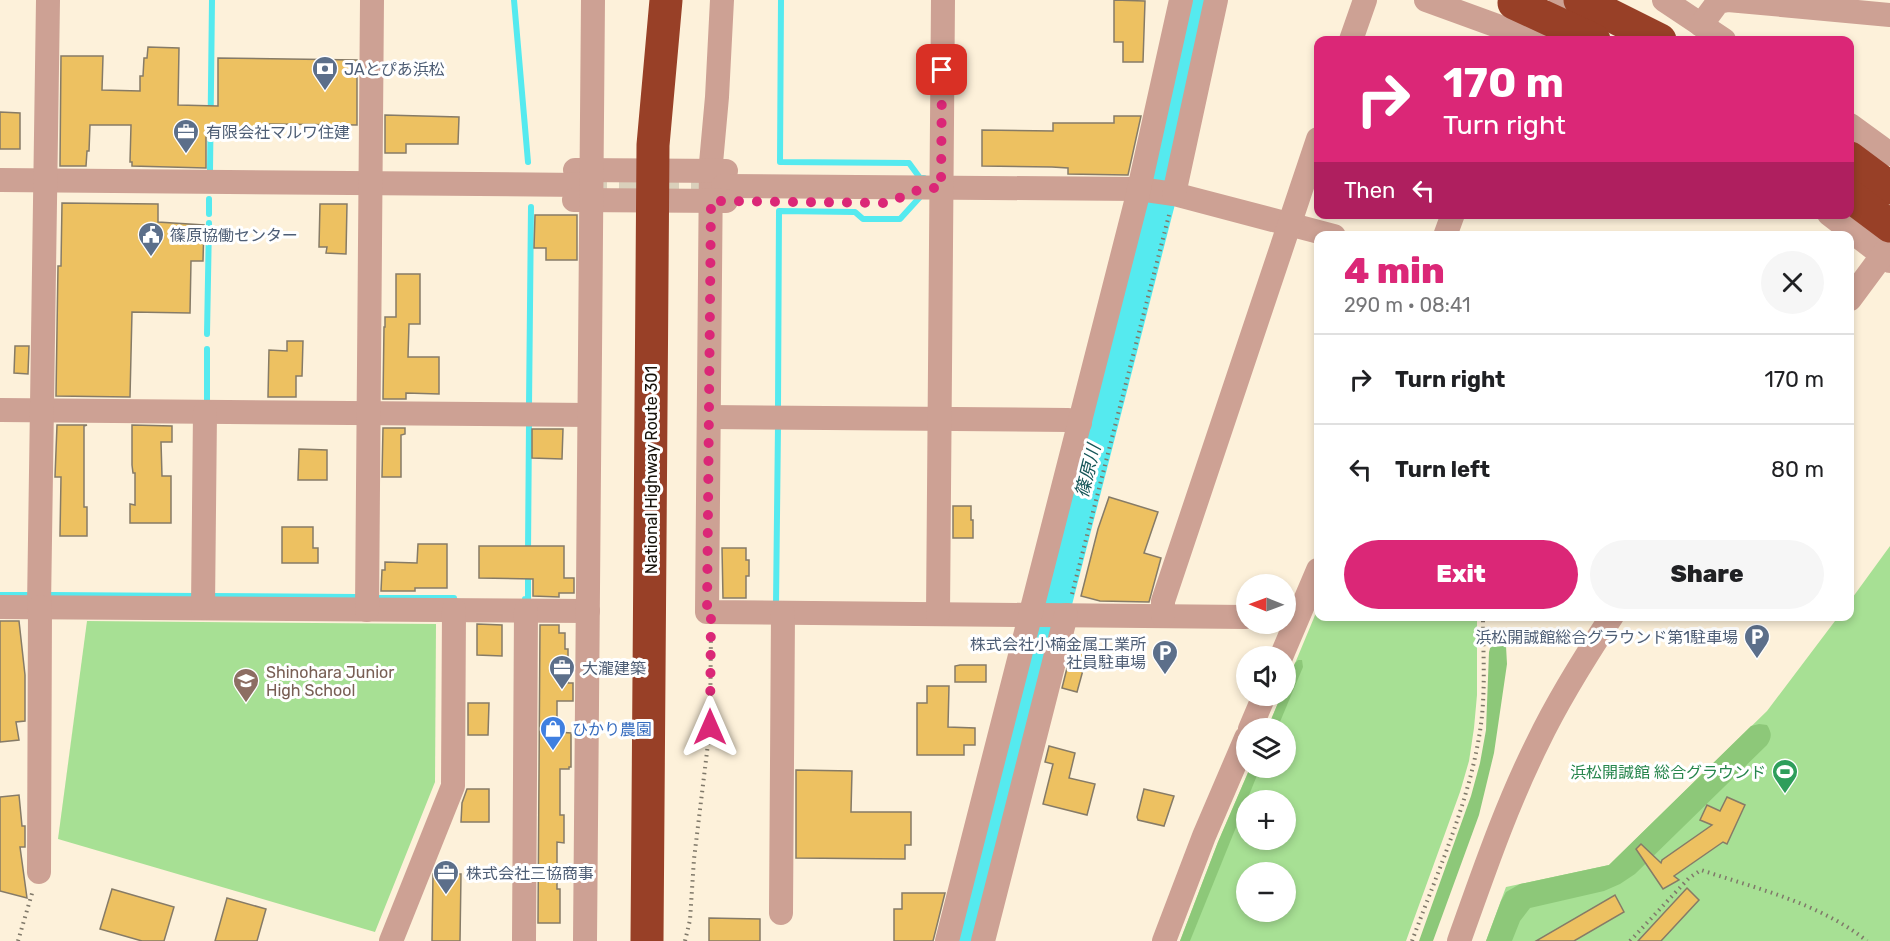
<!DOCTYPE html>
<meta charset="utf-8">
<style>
body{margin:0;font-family:Rubik,"Noto Sans JP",sans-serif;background:#f6f6f6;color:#202124;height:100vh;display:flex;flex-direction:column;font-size:22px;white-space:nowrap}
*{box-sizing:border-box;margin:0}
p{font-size:20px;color:#757577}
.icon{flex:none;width:33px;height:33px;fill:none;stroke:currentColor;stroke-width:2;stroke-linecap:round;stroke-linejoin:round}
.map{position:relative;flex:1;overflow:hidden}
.details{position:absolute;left:1314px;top:231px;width:540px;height:390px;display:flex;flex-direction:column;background:#fff;border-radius:12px;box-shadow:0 3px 9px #0003}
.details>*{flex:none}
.hud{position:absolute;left:1314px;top:36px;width:540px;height:183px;border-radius:12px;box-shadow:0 3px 9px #0003;background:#db2777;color:#fff;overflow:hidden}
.needle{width:39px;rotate:271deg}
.controls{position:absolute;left:1236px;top:574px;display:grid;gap:12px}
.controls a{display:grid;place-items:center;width:60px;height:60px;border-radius:50%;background:#fff;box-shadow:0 3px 9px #0003;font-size:30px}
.pin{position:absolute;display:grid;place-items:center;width:51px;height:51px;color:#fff;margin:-26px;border-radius:12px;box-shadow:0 3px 9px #0006}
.me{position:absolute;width:66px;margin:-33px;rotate:0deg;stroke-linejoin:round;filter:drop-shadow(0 0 4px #0008)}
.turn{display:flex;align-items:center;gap:21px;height:126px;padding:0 30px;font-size:27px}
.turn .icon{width:78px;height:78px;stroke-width:2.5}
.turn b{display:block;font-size:42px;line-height:51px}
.then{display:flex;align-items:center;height:57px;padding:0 30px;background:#0003;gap:12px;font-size:22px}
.round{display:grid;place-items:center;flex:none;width:63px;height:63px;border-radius:32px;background:#f6f6f6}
.summary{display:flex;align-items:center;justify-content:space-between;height:102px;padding:0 30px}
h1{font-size:36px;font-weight:800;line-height:45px;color:#db2777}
.primary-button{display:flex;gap:12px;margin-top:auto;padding:12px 30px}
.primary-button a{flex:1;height:69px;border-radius:36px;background:#db2777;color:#fff;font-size:24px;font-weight:800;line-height:69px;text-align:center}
.primary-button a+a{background:#f6f6f6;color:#202124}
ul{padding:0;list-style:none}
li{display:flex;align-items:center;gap:18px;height:90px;padding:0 30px;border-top:2px solid #e0e0e0}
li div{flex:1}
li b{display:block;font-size:22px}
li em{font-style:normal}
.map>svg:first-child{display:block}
.green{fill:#a7e094;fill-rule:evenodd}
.forest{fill:#8dc879}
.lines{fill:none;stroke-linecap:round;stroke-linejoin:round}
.stream{stroke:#55eaef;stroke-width:6}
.river{stroke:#55eaef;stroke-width:36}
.building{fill:#edc161;stroke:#867b67;stroke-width:1.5}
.minor-tunnel{stroke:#dad0bb;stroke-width:24;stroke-dasharray:24 12;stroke-linecap:butt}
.path{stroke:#7f7869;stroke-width:4;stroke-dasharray:1.5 4.5;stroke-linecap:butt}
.minor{stroke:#cda194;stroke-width:24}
.highway{stroke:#984027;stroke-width:33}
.highway-bridge{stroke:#984027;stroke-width:33}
.route{stroke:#db2777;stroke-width:10;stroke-dasharray:0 18}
.labels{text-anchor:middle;stroke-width:6;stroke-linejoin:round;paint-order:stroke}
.service-label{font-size:16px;fill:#4e5e75;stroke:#fff;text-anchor:start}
.street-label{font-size:16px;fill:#16120a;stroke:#fff}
.education-label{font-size:16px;fill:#785e54;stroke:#fff;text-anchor:start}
.shop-label{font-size:16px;fill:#366cbe;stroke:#fff;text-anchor:start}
.leisure-label{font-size:16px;fill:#27864d;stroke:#fff;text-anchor:end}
.water-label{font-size:18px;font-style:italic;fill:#165658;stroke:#fff}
</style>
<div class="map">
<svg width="1890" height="941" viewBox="0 0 1890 941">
<rect width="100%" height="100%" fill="#fdf1da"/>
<g class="green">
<path d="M1890,546V941H1486L1506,887L1609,865L1767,711L1838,617L1850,616V601Z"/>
<path d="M1318,608V616L1477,617V695L1474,728L1469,761L1460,792L1406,941H1180L1218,842L1250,768H1286V729H1267L1281,696H1286V685ZM1246,801H1286V840H1246ZM1246,873H1286V912H1246Z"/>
<path d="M87,621L436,624L435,782L375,932L58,839Z"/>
</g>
<g class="forest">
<path d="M1496,640L1502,641L1506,646L1507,664L1494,753L1479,815L1433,941H1419L1471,796L1480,763L1486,730L1489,652L1491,645Z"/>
<path d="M1298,660H1302L1303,667L1277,729H1267L1281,696H1286V685L1295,663Z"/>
<path d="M1759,724L1767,725C1772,733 1772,737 1767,745L1635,874L1620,884L1604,891L1530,908L1520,921L1512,941H1486L1501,901L1506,892L1520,884L1609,865L1751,726Z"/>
<path d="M1250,768H1260L1190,941H1180L1218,842Z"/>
</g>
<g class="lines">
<g class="stream">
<path d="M514,0L528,162"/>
<path d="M781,0L780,162L909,163L920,178H924"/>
<path d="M210,171L212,0"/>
<path d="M1152,179H1162"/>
<path d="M209,214V199"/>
<path d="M207,334L209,223"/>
<path d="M207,403V349"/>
<path d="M529,406L531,207"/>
<path d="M778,408L779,211L855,212L863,219H900L920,197"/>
<path d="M528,553L529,424"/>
<path d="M0,595H27"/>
<path d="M51,595L196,596"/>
<path d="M211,596L356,597"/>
<path d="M377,598H454"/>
<path d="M525,599H528V572"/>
<path d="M776,605L778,426"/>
</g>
<path class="river" d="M967,941L1157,202L1201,0"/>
</g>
<g class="building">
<path d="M1114,0L1145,1L1143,62H1123V42H1114Z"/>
<path d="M148,47L179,48L178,105L218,106V58L357,60V125L266,124V129L206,128V168L132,166V162H130L131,125H90L89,151H87L86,166H60L61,56H103L102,90L140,91V76H143L144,58H147Z"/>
<path d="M0,112L20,113V149H0Z"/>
<path d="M385,115L459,117L458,144H406V153H385Z"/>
<path d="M1114,116H1141L1128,175L1068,174V168L1052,167L982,166V130L1053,131V123H1114Z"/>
<path d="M62,203L158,204V222L204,225L203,261H191L190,313L132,312L130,397L56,396L58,266H61Z"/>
<path d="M320,204H347L346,254L326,253L327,247H319Z"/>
<path d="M535,215H577V260H546V248H534Z"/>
<path d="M396,274H420V324H409L408,357H439V394L406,393V399H383L384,327H385V317H396Z"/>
<path d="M287,341H303L302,376H296V397H268L269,350L287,351Z"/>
<path d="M15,346H29L28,374L14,373Z"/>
<path d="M57,425H87L84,426V507H87V536H60L61,477H55Z"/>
<path d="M132,425L172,426V442H161L162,476H171V523H130V504L135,505V473H133L132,465Z"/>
<path d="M383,428H405V434L401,435V477H382Z"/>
<path d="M532,429H563L562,459L532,458Z"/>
<path d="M299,449L327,450V480H298Z"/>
<path d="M1109,497L1158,512L1144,553L1161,558L1149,602L1100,601L1081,596L1098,529Z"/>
<path d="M953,506H971V520H973V538H953Z"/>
<path d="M282,527H313V548H318V563H282Z"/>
<path d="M418,544H447V588H415V591H381L382,570H385V562L417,563Z"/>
<path d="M479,546H564V578H574V593H559V597L533,596V579L479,578Z"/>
<path d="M722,548H746V560H749V576H746V598H723Z"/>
<path d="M0,621H19L25,675V721L16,722L19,740L0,742Z"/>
<path d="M477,624L502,625V656L477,655Z"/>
<path d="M540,625H559V633H565V649H568V683H573V701H557V732L571,733V767H569V769H560V815H564V843L557,842V889H560V923H538Z"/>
<path d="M1072,648L1088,652L1077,692L1062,688Z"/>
<path d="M960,665H986V682H955V666Z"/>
<path d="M927,686H949L948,727L975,728V745H964V755H917V703H927Z"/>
<path d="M468,703H489L488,735H468Z"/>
<path d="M1049,746L1075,753L1069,778L1095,784L1087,815L1043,804L1053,764L1045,762Z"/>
<path d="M796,770L852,771L851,812H911V845H905V859L796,858Z"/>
<path d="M467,789H489V822H461L462,803Z"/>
<path d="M1144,789L1174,796L1164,826L1138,820L1137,817Z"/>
<path d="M19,795L22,826H25V847H20L27,898L0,891V797Z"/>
<path d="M1727,797L1745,805L1727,844L1723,842L1674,876L1679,880L1663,889L1636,849L1641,844L1661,863L1662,860L1712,825L1700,820L1707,805L1720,811Z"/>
<path d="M433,874H461L460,941H432Z"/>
<path d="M1687,888L1699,900L1661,941H1638Z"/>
<path d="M112,889L174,907L164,941H142L100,929Z"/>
<path d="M902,893H945L933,941H894V909H902Z"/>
<path d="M1615,895L1624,912L1574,941H1536Z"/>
<path d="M227,898L266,909L257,941H215Z"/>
<path d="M709,918L760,919V941H709Z"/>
</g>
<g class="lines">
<path class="minor-tunnel" d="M583,185L723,186"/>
<g class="path">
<path d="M1072,594L1169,215"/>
<path d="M18,941L33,890"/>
<path d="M685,941L690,920L694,859L710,727L711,631"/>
<path d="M1412,941C1437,873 1469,803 1480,731C1486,694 1483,654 1483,616"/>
<path d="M1630,941L1689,878L1701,870C1758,889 1819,903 1867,941"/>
</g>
<g class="minor">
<path d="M722,0L717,97L711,163L707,612L1246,617"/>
<path d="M1426,0L1503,28L1530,40"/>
<path d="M1664,0L1724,40"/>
<path d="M1701,25L1718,2L1728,0L1890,15"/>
<path d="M1545,36L1562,0"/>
<path d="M1351,40L1365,0"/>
<path d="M1850,125L1890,154"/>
<path d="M575,170L726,171"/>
<path d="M0,180L583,185"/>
<path d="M723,186L1139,189L1174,194L1334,236"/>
<path d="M1174,194L1216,0"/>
<path d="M574,200L726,201"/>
<path d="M1829,214L1890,261"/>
<path d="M1445,236L1453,214"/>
<path d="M1850,299L1890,245"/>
<path d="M0,410L589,415"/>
<path d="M709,417L1068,420L1080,423"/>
<path d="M0,607L588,611"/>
<path d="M39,607L48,0"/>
<path d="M203,608L205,412"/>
<path d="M367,610L372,0"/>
<path d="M938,614L943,0"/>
<path d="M1163,616V601L1318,139"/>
<path d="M1281,657L1318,570"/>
<path d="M1250,729L1264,696"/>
<path d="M39,872L40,607"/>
<path d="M781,913L783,613"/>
<path d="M391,941L453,786L454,610"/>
<path d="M524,941L526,611"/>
<path d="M585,941L593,0"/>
<path d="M947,941L1137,198L1181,0"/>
<path d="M983,941L1066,615"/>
<path d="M1164,941L1204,836L1246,738"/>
<path d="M1459,941C1483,874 1506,806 1538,742C1559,698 1585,657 1612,616"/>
</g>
<g class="highway">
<path d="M1580,0L1660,40"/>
<path d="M1850,158L1890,188"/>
<path d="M1850,196L1890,226"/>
<path d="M647,941L653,145L666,0"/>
</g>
<path class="highway-bridge" d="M1514,3L1594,40"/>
</g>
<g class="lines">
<path class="route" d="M710,727L711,612H707L711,201L887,203L923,188H941L942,70"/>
</g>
<defs>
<symbol id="bank-pin" viewBox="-11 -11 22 30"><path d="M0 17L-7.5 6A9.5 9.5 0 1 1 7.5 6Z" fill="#5c6f8a" stroke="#fff"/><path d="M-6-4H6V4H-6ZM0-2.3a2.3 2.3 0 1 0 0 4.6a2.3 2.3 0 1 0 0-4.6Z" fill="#fff"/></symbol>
<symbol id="office-pin" viewBox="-11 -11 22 30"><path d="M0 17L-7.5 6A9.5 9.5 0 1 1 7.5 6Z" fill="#5c6f8a" stroke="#fff"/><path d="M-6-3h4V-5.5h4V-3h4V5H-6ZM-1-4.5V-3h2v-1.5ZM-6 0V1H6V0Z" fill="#fff"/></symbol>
<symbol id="civic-pin" viewBox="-11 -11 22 30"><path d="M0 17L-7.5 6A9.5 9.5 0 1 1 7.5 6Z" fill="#5c6f8a" stroke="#fff"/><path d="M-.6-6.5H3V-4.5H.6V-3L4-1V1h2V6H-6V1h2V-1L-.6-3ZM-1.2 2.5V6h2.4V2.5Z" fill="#fff"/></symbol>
<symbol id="parking-pin" viewBox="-11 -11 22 30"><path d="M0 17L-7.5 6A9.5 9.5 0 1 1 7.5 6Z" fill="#5c6f8a" stroke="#fff"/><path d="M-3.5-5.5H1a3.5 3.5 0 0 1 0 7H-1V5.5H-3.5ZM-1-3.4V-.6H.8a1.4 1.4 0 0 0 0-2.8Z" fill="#fff"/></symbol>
<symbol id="school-pin" viewBox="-11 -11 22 30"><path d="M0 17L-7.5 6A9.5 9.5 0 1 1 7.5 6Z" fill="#8d6e63" stroke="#fff"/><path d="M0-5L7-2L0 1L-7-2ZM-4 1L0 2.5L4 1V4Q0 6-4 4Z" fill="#fff"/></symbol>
<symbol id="shop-pin" viewBox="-11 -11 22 30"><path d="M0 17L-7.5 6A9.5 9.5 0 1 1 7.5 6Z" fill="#3f7fe0" stroke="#fff"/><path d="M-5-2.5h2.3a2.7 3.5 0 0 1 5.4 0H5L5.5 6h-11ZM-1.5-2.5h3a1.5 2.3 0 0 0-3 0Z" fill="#fff"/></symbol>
<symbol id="stadium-pin" viewBox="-11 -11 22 30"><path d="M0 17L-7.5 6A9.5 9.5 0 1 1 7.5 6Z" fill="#2e9e5b" stroke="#fff"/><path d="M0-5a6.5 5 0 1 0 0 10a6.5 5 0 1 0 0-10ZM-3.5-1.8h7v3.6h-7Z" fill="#fff"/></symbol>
</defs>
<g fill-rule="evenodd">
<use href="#bank-pin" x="310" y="54" width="30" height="40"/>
<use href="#office-pin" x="171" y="117" width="30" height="40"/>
<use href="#civic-pin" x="136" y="220" width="30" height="40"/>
<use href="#parking-pin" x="1742" y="622" width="30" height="40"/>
<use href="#parking-pin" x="1150" y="638" width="30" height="40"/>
<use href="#office-pin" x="547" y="653" width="30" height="40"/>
<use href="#school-pin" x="231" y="666" width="30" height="40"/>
<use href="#shop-pin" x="538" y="714" width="30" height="40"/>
<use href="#stadium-pin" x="1770" y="757" width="30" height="40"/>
<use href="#office-pin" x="431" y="858" width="30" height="40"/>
</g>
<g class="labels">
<g class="service-label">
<text x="344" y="75">JAとぴあ浜松</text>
<text x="206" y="138">有限会社マルワ住建</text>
<text x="170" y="241">篠原協働センター</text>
<text x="1738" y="643" text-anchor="end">浜松開誠館総合グラウンド第1駐車場</text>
<text x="1146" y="650" text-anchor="end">株式会社小楠金属工業所<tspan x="1146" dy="18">社員駐車場</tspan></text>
<text x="582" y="674">大瀧建築</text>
<text x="466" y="879">株式会社三協商事</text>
</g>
<g class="street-label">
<text transform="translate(651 470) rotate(-90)" y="6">National Highway Route 301</text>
</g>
<g class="education-label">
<text x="266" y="678">Shinohara Junior<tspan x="266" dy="18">High School</tspan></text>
</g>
<g class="shop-label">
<text x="572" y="735">ひかり農園</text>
</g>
<g class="leisure-label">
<text x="1766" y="778">浜松開誠館 総合グラウンド</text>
</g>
<g class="water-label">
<text transform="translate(1088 471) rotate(-76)" y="6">篠原川</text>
</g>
</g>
</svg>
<div class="controls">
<a><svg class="needle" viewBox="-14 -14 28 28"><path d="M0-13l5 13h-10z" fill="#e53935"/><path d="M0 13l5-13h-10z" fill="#757577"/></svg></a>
<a><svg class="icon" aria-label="sound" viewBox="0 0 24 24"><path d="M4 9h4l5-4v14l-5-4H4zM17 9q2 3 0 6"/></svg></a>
<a><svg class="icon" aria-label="layers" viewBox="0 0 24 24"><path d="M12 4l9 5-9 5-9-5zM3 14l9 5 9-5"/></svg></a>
<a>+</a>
<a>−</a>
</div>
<div class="pin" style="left:942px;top:70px;background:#d93025"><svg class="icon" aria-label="arrive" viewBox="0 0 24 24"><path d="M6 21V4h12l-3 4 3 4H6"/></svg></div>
<svg class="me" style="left:710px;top:727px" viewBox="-20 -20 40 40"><path d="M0-17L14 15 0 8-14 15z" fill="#db2777" stroke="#fff" stroke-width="4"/></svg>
<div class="hud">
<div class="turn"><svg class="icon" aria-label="right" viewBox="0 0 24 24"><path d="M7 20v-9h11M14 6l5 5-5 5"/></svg><div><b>170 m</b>Turn right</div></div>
<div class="then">Then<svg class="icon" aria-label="left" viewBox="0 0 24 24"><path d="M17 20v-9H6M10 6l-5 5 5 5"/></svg></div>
</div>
<section class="details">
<div class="summary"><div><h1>4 min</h1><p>290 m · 08:41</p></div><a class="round"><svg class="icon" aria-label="close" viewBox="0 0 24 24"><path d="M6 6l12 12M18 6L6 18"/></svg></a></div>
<ul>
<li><svg class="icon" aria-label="right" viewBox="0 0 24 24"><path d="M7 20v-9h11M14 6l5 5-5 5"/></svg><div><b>Turn right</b></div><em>170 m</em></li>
<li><svg class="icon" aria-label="left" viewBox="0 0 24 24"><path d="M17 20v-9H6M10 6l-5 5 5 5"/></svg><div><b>Turn left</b></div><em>80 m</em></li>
</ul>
<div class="primary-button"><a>Exit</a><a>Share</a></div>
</section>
</div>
